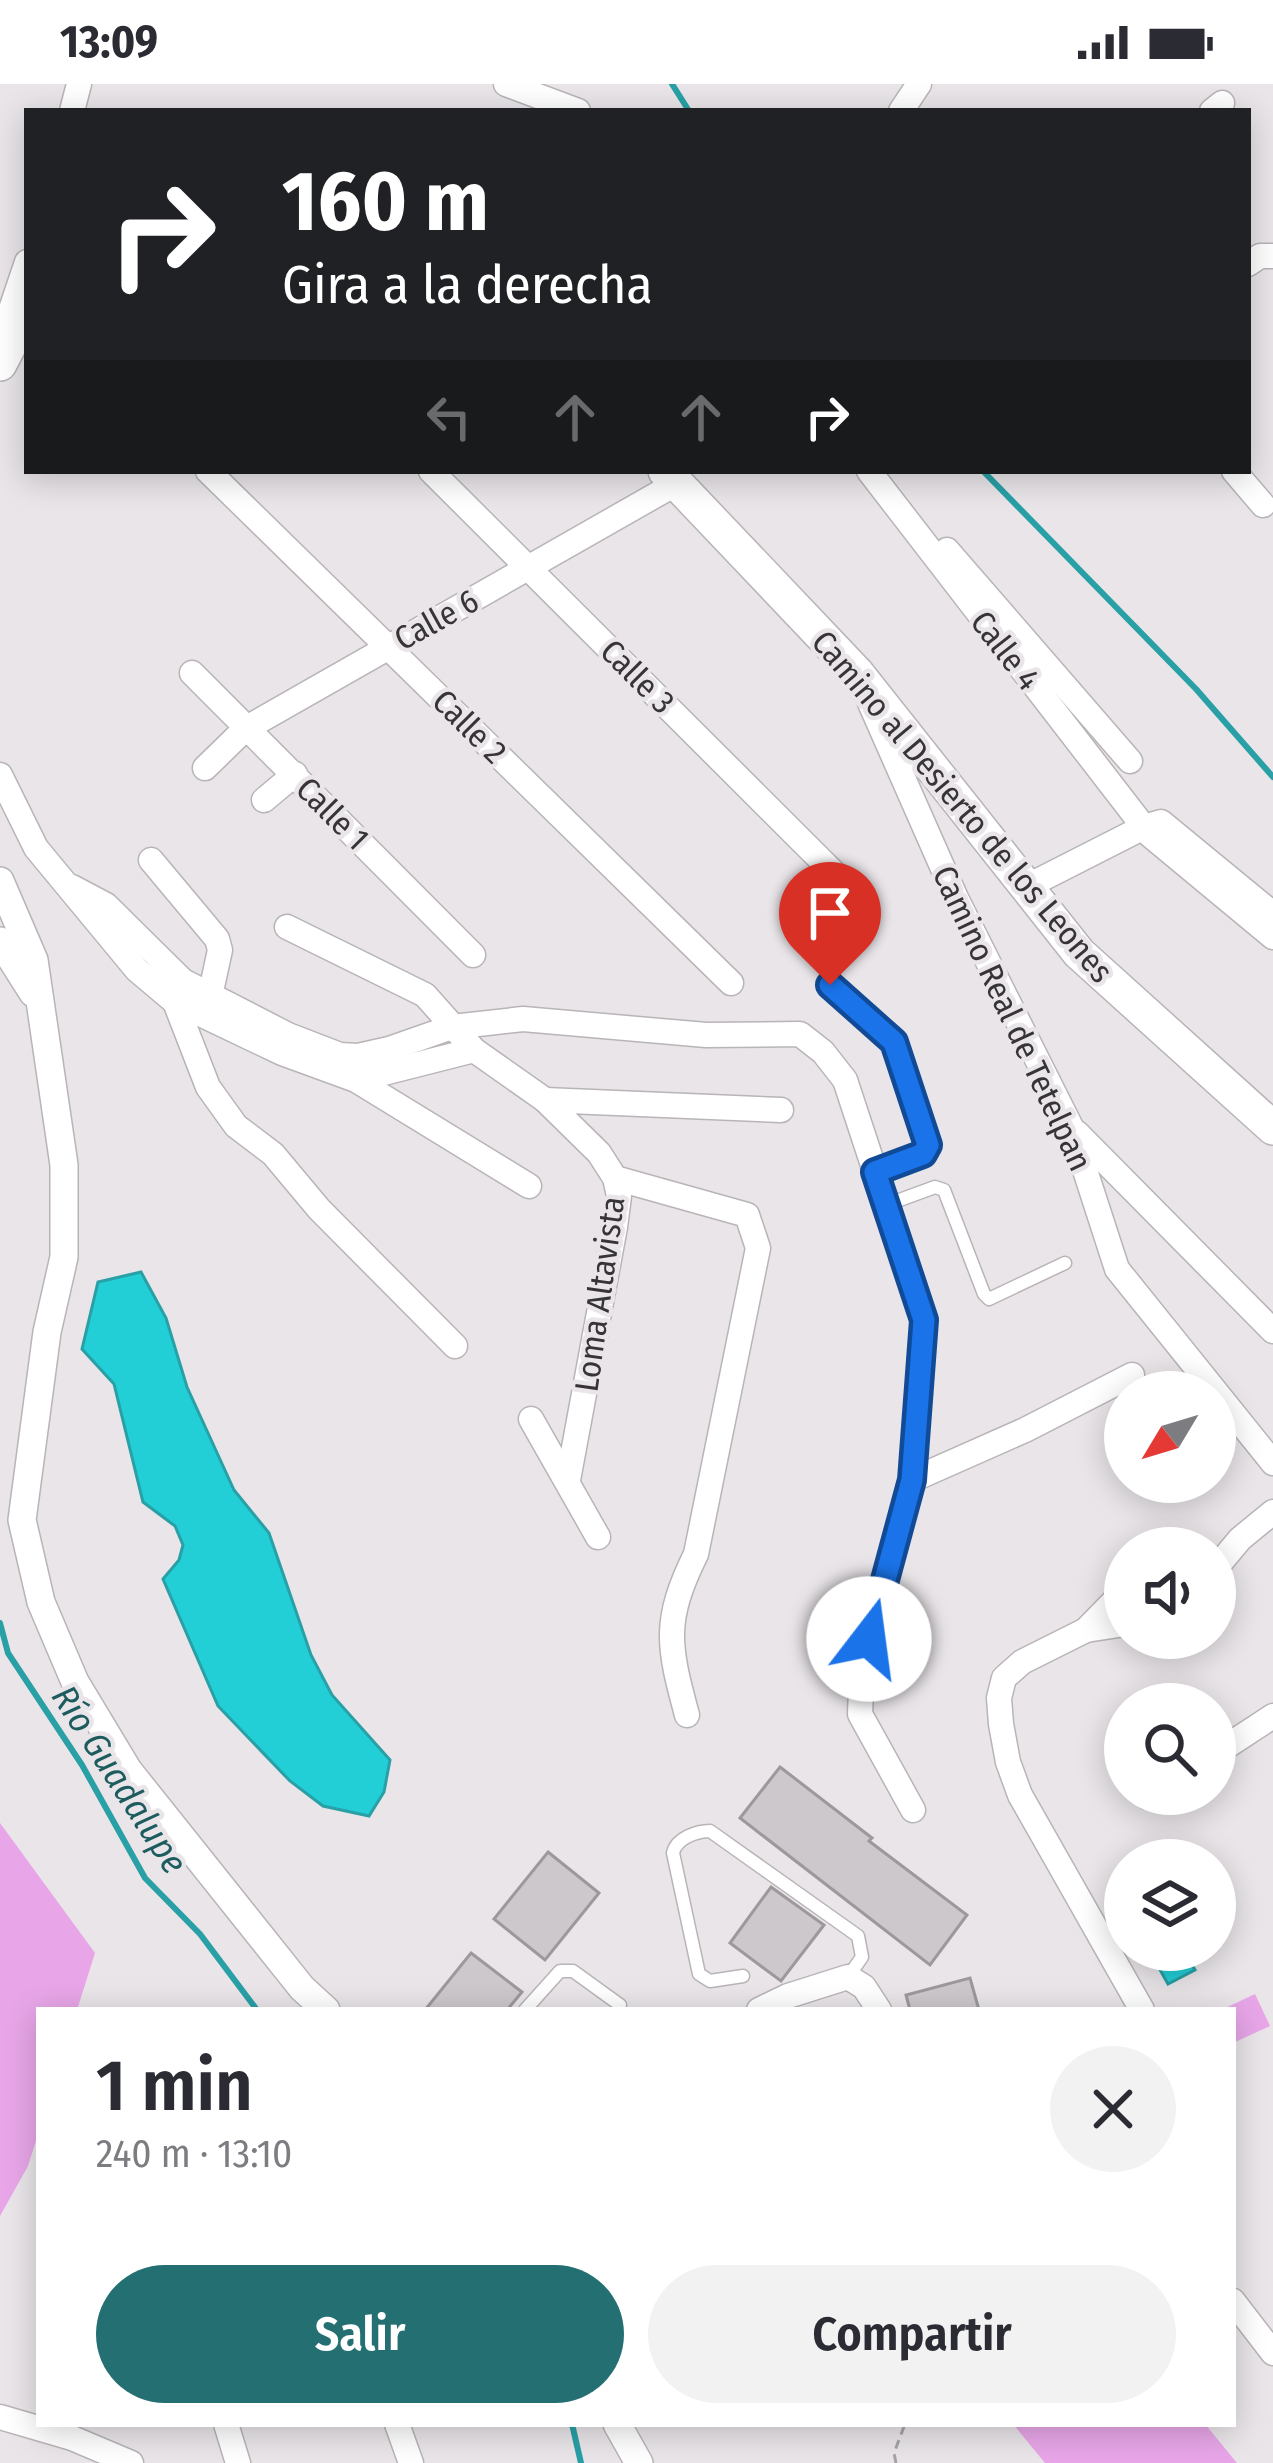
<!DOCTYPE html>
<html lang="es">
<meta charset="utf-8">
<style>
body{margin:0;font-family:"Fira Sans Condensed",sans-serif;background:#f2f2f3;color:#2b2b33;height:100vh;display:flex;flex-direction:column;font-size:45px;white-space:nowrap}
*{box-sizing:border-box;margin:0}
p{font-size:39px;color:#7c7c81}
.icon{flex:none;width:66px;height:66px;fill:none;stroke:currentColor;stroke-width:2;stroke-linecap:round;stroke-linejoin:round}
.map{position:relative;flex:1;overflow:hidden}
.drawer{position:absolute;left:36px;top:1923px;width:1200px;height:420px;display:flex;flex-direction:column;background:#fff;border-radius:0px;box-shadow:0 6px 30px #0003}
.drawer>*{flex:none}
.top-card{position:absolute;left:24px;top:24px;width:1227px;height:366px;border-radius:0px;box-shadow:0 6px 30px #0003;background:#202124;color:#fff;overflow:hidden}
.needle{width:78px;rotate:232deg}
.tools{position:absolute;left:1104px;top:1287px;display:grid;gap:24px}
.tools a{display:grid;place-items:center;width:132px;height:132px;border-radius:50%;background:#fff;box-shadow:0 6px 30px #0003;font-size:60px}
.pin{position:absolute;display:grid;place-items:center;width:102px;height:102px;color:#fff;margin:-123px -51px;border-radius:50% 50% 50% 0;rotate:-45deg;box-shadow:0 0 12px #0007}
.pin .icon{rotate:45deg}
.me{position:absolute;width:132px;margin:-66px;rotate:15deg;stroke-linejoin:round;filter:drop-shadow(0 0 9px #0008)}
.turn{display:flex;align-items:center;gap:42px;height:252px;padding:0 60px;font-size:54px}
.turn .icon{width:156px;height:156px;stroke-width:2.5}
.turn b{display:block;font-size:84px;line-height:102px}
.lanes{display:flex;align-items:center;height:114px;padding:0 60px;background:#0003;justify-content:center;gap:60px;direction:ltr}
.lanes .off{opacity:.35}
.round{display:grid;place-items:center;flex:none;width:126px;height:126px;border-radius:63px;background:#f2f2f3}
.head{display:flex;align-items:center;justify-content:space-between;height:204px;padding:0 60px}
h1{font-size:72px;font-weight:600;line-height:90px}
.button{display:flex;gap:24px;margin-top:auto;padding:24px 60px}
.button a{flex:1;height:138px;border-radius:72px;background:#236f72;color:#fff;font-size:48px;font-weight:600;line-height:138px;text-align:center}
.button a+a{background:#f2f2f3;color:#2b2b33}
.status{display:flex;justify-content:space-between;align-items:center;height:84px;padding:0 60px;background:#fff;direction:ltr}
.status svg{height:33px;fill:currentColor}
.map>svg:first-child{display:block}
.green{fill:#e8a6e8}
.water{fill:#22cfd6;stroke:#28a0a6;stroke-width:3}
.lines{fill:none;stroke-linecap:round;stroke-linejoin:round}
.stream{stroke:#28a0a6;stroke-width:6}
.building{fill:#ccc8cc;stroke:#9c989c;stroke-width:3}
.service-casing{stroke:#b8b4b8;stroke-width:15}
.minor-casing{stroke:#b8b4b8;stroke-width:27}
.tertiary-casing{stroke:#b8b4b8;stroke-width:30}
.secondary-casing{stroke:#b8b4b8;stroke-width:36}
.path{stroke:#a7a4a7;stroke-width:3;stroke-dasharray:9 6;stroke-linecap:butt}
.service{stroke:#fff;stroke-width:12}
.minor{stroke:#fff;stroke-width:24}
.tertiary{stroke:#fff;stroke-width:27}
.secondary{stroke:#fff;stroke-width:33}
.route-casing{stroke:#114b97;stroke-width:30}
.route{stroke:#1a73e8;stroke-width:21}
.labels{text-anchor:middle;stroke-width:9;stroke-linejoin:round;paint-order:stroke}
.street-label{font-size:33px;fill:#363436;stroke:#e9e5e9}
.water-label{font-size:36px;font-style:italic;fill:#1c5b5e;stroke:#e9e5e9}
</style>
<div class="status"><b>13:09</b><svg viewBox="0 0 49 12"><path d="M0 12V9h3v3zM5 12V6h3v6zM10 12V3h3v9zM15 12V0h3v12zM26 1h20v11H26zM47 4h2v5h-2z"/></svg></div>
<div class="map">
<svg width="1273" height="2379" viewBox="0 0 1273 2379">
<rect width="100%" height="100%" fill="#e9e5e9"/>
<g class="green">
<path d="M0,1739L95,1869L77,1926H39V2047L28,2082L0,2132Z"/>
<path d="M1255,1910L1270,1942L1233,1959V1926H1221Z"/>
<path d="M1013,2340H1205L1237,2379H1045Z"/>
</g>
<g class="water">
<path d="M141,1188L166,1234L187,1303L234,1406L269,1449L311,1571L332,1611L390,1676L384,1708L369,1732L323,1722L290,1697L218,1622L163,1495L179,1476L183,1461L175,1442L143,1418L114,1300L82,1265L98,1198Z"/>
<path d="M1153,1866H1184L1195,1886L1168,1900L1150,1868Z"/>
</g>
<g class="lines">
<g class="stream">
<path d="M672,0L689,27"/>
<path d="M983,387L1196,605L1273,693"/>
<path d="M0,1539L8,1569L82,1681L145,1794L200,1850L257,1926"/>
<path d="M572,2340L581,2379"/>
</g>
</g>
<g class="building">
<path d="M780,1683L872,1754L869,1757L967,1831L930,1881L740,1734Z"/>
<path d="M548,1768L599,1809L545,1876L494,1835Z"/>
<path d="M771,1803L824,1841L781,1897L730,1859Z"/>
<path d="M471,1869L522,1908L507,1926H425Z"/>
<path d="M970,1894L979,1926H910L906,1911Z"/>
</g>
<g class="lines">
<defs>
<g id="service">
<path d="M830,901L894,957L928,1061L923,1070L876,1088"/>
<path d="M886,1121L935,1103L944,1106L984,1210L989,1215L1065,1179"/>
<path d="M743,1892L710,1897L699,1890L673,1769C676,1754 697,1747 710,1747L858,1852L862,1873L848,1893"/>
<path d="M525,1926L560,1887H573L620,1921"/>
</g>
<g id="minor">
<path d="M506,0L578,27"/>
<path d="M72,27L79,0"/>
<path d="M901,27L919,0"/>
<path d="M1212,27L1222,19"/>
<path d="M1248,180L1260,172H1273"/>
<path d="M3,249L27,178"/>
<path d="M208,387L731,899"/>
<path d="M431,387L843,798"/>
<path d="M869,387L1150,751L1273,853"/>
<path d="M1234,387L1263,421"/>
<path d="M947,466L1130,677"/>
<path d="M192,589L473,871"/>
<path d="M870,619L956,814L1071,1043L1117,1185L1273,1379"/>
<path d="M205,684L245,645L677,399"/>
<path d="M0,691L36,764L137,886L175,918L282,969L356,996L529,1102"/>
<path d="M264,716L295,690"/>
<path d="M151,776L217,855L220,866L210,912"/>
<path d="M72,803L106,821L183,897L288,951L340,971L358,972L389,965L452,943L523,935L706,951L800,950L823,968L845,996L924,1236L912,1396L862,1581L860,1630L913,1726"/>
<path d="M1026,803L1144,743L1161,738L1273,830"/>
<path d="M287,843L425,911L474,966L545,1016L599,1069L615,1094L619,1112L615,1143L568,1396"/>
<path d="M178,911L175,918L208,1003L236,1042L273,1070L319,1125L455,1262"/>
<path d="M356,996L474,966"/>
<path d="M545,1016L781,1026"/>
<path d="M1077,1049L1273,1247"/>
<path d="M615,1094L747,1131L758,1164L696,1470C663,1537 668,1561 687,1631"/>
<path d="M531,1335L598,1453"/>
<path d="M912,1396L1025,1346L1132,1291"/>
<path d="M1215,1485L1240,1455L1273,1428"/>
<path d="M1125,1540L1086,1546L1022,1578L1004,1594L999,1614L1001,1640L1008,1678L1020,1711L1142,1926"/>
<path d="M1086,1546L1125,1506"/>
<path d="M1215,1670L1273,1632"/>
<path d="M1148,1713L1153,1710"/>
<path d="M759,1926L788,1912L848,1893L864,1903L879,1926"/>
<path d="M1233,2217L1273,2269"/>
<path d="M0,2333L72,2354L131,2379"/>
<path d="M226,2340L238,2379"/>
<path d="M397,2340L411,2379"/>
</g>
<g id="tertiary">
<path d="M0,797L34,876L64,1081V1173L47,1248L22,1436L41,1518L75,1598L128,1686L302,1904L326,1926"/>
<path d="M0,857L33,909"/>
<path d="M617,2340L639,2379"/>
</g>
<g id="secondary">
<path d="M0,280L27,228"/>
<path d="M665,387L857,589L1079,869L1273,1044"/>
</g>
</defs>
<use href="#service" class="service-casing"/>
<use href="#minor" class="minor-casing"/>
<use href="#tertiary" class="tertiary-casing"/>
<use href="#secondary" class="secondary-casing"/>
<path class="path" d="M896,2379L894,2369L905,2340"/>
<use href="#service" class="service"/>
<use href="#minor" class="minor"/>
<use href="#tertiary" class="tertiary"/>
<use href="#secondary" class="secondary"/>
</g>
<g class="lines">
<defs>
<path id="route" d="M830,901L894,958L928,1061L923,1070L875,1088L924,1236L912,1396L869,1555"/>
</defs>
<use href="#route" class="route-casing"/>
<use href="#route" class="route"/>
</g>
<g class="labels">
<g class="street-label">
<text transform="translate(436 535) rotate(-29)" y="12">Calle 6</text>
<text transform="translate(1006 566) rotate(52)" y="12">Calle 4</text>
<text transform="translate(638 592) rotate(45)" y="12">Calle 3</text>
<text transform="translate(470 642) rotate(45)" y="12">Calle 2</text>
<text transform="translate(963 722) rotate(50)" y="12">Camino al Desierto de los Leones</text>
<text transform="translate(333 729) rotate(45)" y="12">Calle 1</text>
<text transform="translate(1013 934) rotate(65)" y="12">Camino Real de Tetelpan</text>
<text transform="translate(599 1210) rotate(-82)" y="12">Loma Altavista</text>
</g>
<g class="water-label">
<text transform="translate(120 1695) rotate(57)" y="13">Río Guadalupe</text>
</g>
</g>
</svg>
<div class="tools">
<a><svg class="needle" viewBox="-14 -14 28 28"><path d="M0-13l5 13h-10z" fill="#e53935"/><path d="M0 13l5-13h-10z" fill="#7c7c81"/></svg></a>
<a><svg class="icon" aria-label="sound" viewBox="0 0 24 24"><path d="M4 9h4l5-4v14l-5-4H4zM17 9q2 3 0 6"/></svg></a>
<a><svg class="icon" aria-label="search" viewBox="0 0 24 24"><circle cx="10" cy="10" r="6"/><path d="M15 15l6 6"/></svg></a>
<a><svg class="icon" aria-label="layers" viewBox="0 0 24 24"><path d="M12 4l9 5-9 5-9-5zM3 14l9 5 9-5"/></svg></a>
</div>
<div class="pin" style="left:830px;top:901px;background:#d93025"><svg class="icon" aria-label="arrive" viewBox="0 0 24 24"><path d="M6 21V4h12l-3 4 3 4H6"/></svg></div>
<svg class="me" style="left:869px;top:1555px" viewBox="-20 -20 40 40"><circle r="19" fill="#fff"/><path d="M0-13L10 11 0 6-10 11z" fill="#1a73e8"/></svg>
<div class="top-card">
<div class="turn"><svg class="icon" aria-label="right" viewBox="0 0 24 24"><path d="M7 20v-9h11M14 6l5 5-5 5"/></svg><div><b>160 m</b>Gira a la derecha</div></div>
<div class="lanes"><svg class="icon off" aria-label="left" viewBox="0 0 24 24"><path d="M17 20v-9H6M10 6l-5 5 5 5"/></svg><svg class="icon off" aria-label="ahead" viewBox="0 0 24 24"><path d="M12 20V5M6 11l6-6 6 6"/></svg><svg class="icon off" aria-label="ahead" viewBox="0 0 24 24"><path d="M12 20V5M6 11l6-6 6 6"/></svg><svg class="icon" aria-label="right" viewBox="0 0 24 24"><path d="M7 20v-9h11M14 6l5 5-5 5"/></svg></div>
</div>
<section class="drawer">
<div class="head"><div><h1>1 min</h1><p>240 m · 13:10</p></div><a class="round"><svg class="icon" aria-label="close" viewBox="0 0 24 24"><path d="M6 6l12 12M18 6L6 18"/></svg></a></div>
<div class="button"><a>Salir</a><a>Compartir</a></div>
</section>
</div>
